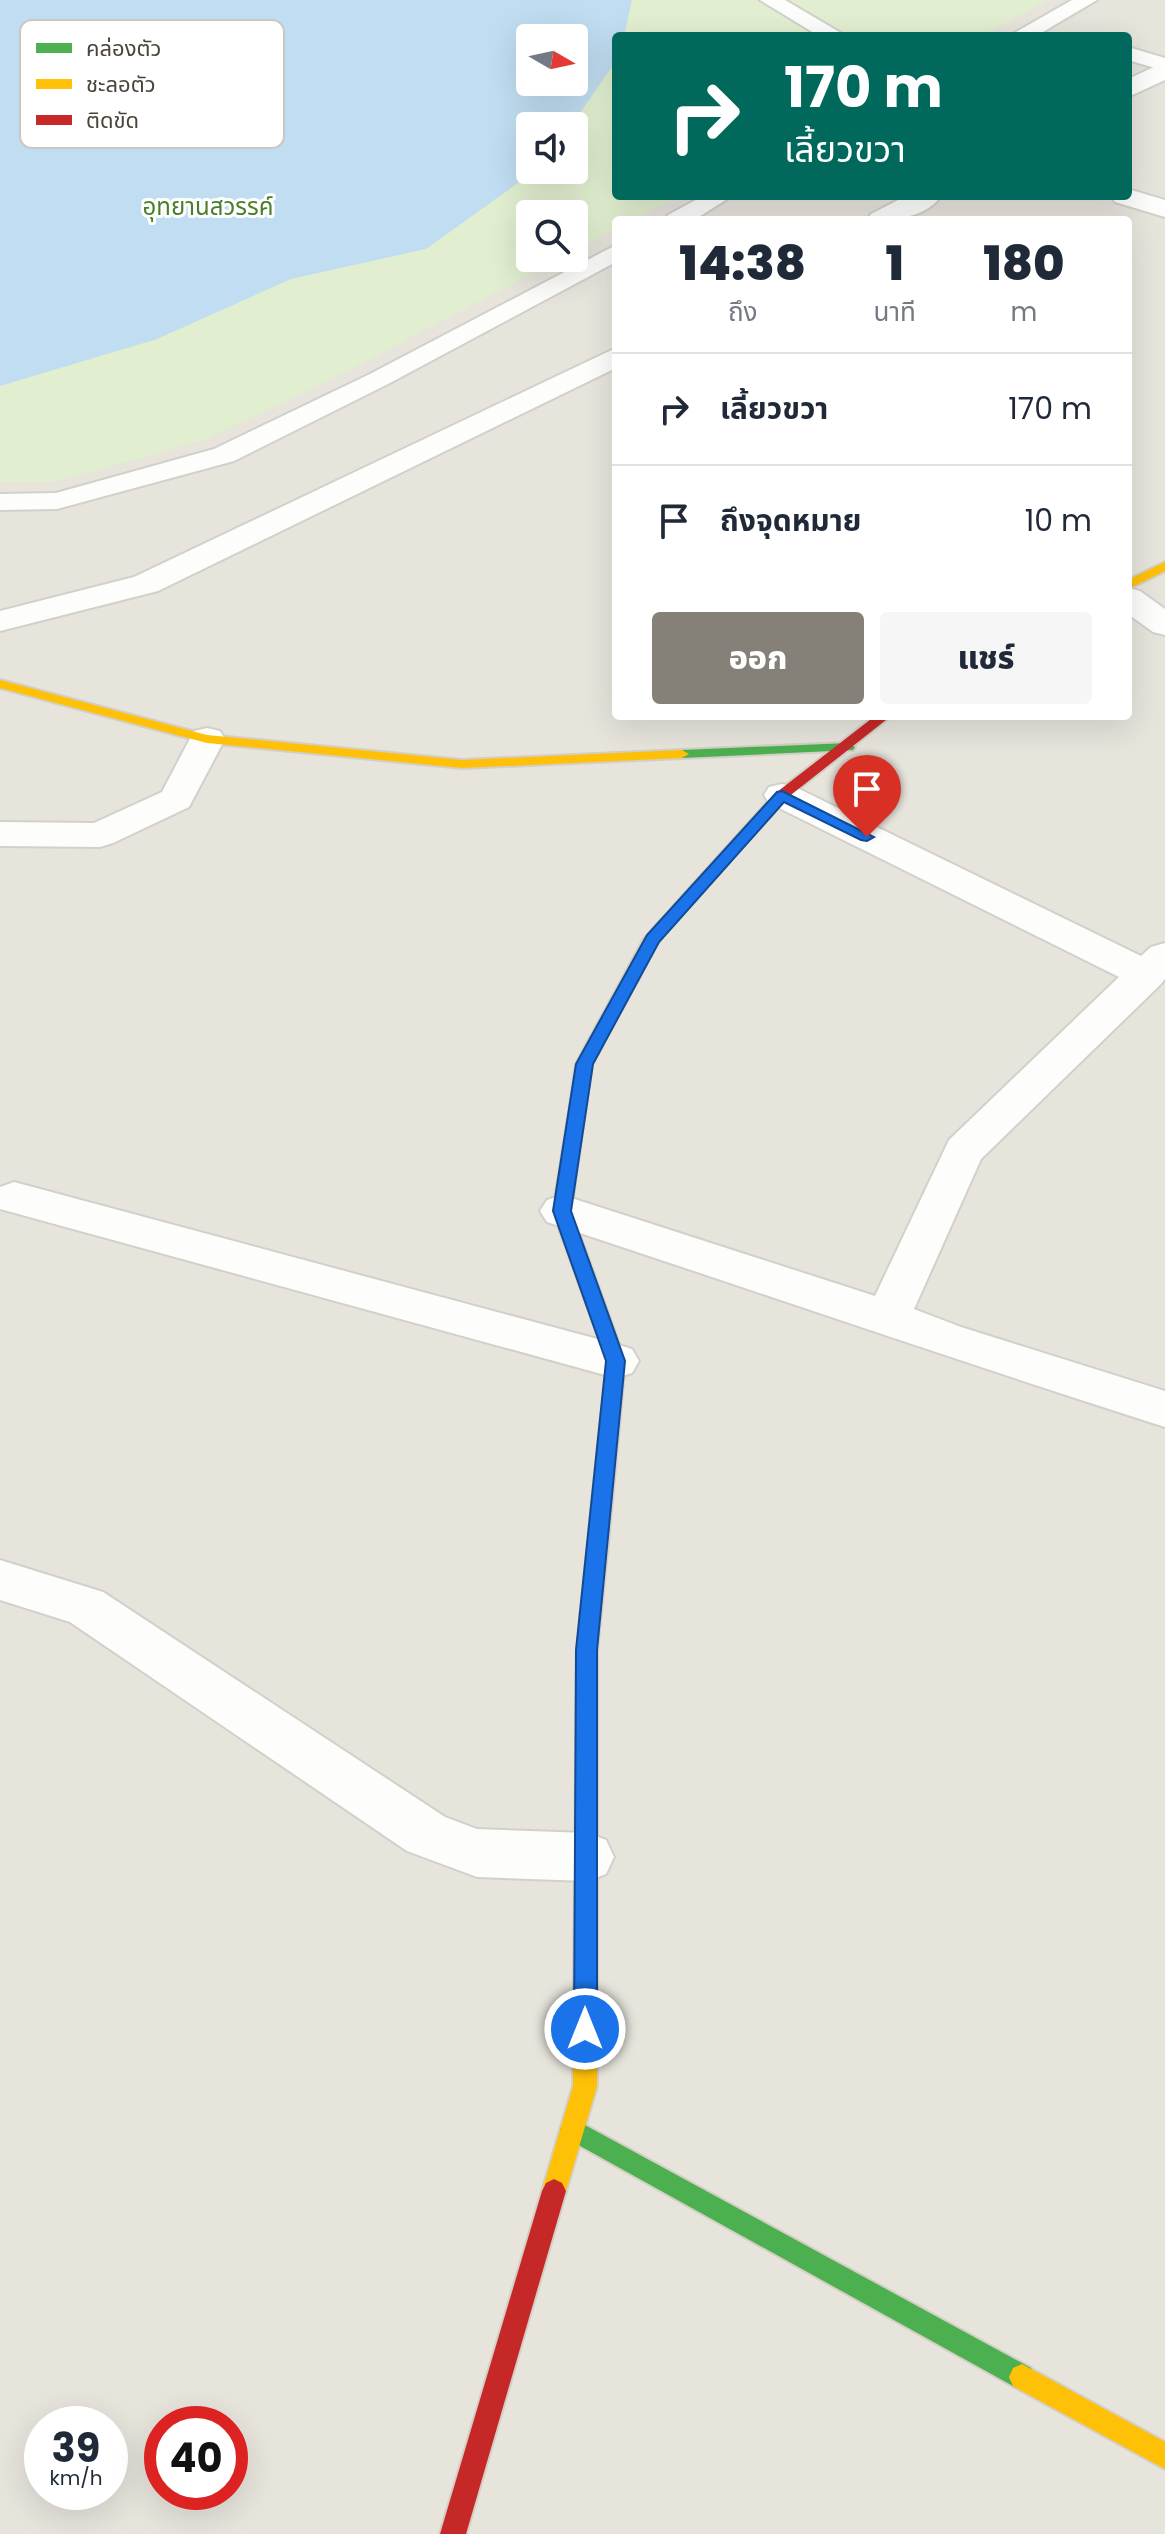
<!DOCTYPE html>
<html lang="th">
<meta charset="utf-8">
<style>
body{margin:0;font-family:Poppins,"Noto Sans Thai",sans-serif;background:#f6f6f7;color:#1f2937;height:100vh;display:flex;flex-direction:column;font-size:30px;white-space:nowrap}
*{box-sizing:border-box;margin:0}
p{font-size:26px;color:#747a83}
.icon{flex:none;width:44px;height:44px;fill:none;stroke:currentColor;stroke-width:2;stroke-linecap:round;stroke-linejoin:round}
.map{position:relative;flex:1;overflow:hidden}
.drawer{position:absolute;left:612px;top:216px;width:520px;height:504px;display:flex;flex-direction:column;background:#fff;border-radius:8px;box-shadow:0 8px 32px #0002}
.drawer>*{flex:none}
.top-card{position:absolute;left:612px;top:32px;width:520px;height:168px;border-radius:8px;box-shadow:0 8px 32px #0002;background:#00695c;color:#fff;overflow:hidden}
.needle{width:52px;rotate:99deg}
.fabs{position:absolute;left:516px;top:24px;display:grid;gap:16px}
.fabs a{display:grid;place-items:center;width:72px;height:72px;border-radius:8px;background:#fff;box-shadow:0 8px 32px #0002;font-size:40px}
.speed{position:absolute;left:24px;top:2406px;display:flex;gap:16px;font-size:40px;font-weight:700;text-align:center}
.speed>*{display:grid;place-content:center;width:104px;height:104px;border-radius:50%;background:#fff;box-shadow:0 8px 32px #0002;line-height:1}
.speed small{font-size:20px;font-weight:400}
.speed .limit{border:12px solid #d22;background:#fff;color:#111}
.pin{position:absolute;display:grid;place-items:center;width:68px;height:68px;color:#fff;margin:-82px -34px;border-radius:50% 50% 50% 0;rotate:-45deg;box-shadow:0 0 8px #0007}
.pin .icon{rotate:45deg}
.me{position:absolute;width:88px;margin:-44px;rotate:0deg;stroke-linejoin:round;filter:drop-shadow(0 0 6px #0008)}
.turn{display:flex;align-items:center;gap:28px;height:168px;padding:0 40px;font-size:36px}
.turn .icon{width:104px;height:104px;stroke-width:2.5}
.turn b{display:block;font-size:56px;line-height:68px}
.eta{display:flex;justify-content:space-evenly;align-items:center;height:136px;text-align:center}
.eta b{font-size:48px;font-weight:800;line-height:56px}
.action{display:flex;gap:16px;margin-top:auto;padding:16px 40px}
.action a{flex:1;height:92px;border-radius:8px;background:#868178;color:#fff;font-size:32px;font-weight:800;line-height:92px;text-align:center}
.action a+a{background:#f6f6f7;color:#1f2937}
ul{padding:0;list-style:none}
li{display:flex;align-items:center;gap:24px;height:112px;padding:0 40px;border-top:2px solid #e0e1e3}
li div{flex:1}
li b{display:block;font-size:30px}
li em{font-style:normal}
.map>svg:first-child{display:block}
.residential{fill:#e7e4dc;fill-rule:evenodd}
.green{fill:#e1eecf;fill-rule:evenodd}
.water{fill:#c0ddf1;fill-rule:evenodd}
.lines{fill:none;stroke-linecap:round;stroke-linejoin:round}
.lane-casing{stroke:#d2d0cb;stroke-width:4}
.street-casing{stroke:#d2d0cb;stroke-width:4}
.fast-casing{stroke:#d3cfc5;stroke-width:4}
.slow-casing{stroke:#d3cfc5;stroke-width:4}
.jam-casing{stroke:#d3cfc5;stroke-width:4}
.lane{fill:#fdfdfc;fill-rule:evenodd}
.street{fill:#fdfdfc;fill-rule:evenodd}
.fast{fill:#4caf50;fill-rule:evenodd}
.slow{fill:#ffc107;fill-rule:evenodd}
.jam{fill:#c62828;fill-rule:evenodd}
.route{fill:#1a73e8;stroke:#114b97;stroke-width:2}
.labels{text-anchor:middle;stroke-width:6;stroke-linejoin:round;paint-order:stroke}
.far-park-label{font-size:24px;fill:#4a7f2a;stroke:#fff}
.key{fill:#fff;stroke:#c9c7c4;stroke-width:2}
.key-label{font-size:22px;fill:#4b4439}
</style>
<div class="map">
<svg width="1165" height="2534" viewBox="0 0 1165 2534">
<rect width="100%" height="100%" fill="#f4f2ee"/>
<path class="residential" d="M0,0H1165V2534H0ZM616,36H1128V196H616ZM530,38H574V82H530ZM530,126H574V170H530ZM530,214H574V258H530ZM616,220H1128V716H616ZM42,2424H110V2492H42ZM162,2424H230V2492H162Z"/>
<path class="green" d="M0,0H1049L981,36H616V196H678L633,220H616V229L574,251V214H530V258H561L355,367L205,440L53,482H0ZM530,38H574V82H530ZM530,126H574V170H530Z"/>
<path class="water" d="M0,0H632L624,36H616V61L571,126H530V170H536L426,249L291,279L157,339L0,386ZM530,38H574V82H530Z"/>
<g class="lines">
<defs>
<g id="lane">
<path d="M760,0H785L846,36H819Z"/>
<path d="M1072,0H1097L1036,36H1009Z"/>
<path d="M1128,47L1165,58V71L1128,60Z"/>
<path d="M703,196H732L694,220H664L668,215Z"/>
<path d="M616,245V262L388,384L234,461L57,509L0,510V494L56,493L214,449L370,374Z"/>
</g>
<g id="street">
<path d="M1165,62V80L1128,97V79Z"/>
<path d="M1128,189L1165,200V217L1115,202L1111,196H1128Z"/>
<path d="M906,196H941C925,219 892,220 867,220L871,214Z"/>
<path d="M616,348V368L158,591L0,631V611L134,577Z"/>
<path d="M1128,588L1140,591L1165,609V635L1153,632L1128,614Z"/>
<path d="M207,728L220,731L225,739L189,807L113,843L100,847L0,846V822L94,823L162,792L194,731Z"/>
<path d="M782,784L795,787L1141,956L1151,947L1165,943V979L1161,984L981,1159L914,1309L961,1327L1165,1391V1427C958,1361 753,1290 547,1222L540,1211L547,1200L562,1195L875,1296L949,1140L1119,977L769,803L764,795L769,787Z"/>
<path d="M14,1182L616,1344L632,1349L639,1361L632,1373L616,1378L0,1209V1187Z"/>
<path d="M0,1560L103,1592L445,1817L477,1829L587,1833L606,1840L614,1857L606,1874L587,1881L477,1877L407,1851L70,1622L0,1600Z"/>
</g>
<g id="fast">
<path d="M848,743L855,747L853,750L682,758L675,754L682,750Z"/>
<path d="M572,2118L1031,2368L1035,2377L1031,2386L1022,2390L1013,2386L564,2137L560,2129L564,2121Z"/>
</g>
<g id="slow">
<path d="M1165,562V571L1128,589V580Z"/>
<path d="M0,680L207,735L462,760L682,750L689,754L682,758L462,768L207,743L0,688Z"/>
<path d="M748,827L756,832L753,835L658,942L592,1064L585,1112L583,1116H571L569,1112L576,1064L644,939L743,829Z"/>
<path d="M599,1524L606,1526L609,1532L597,1650V2086L566,2191L562,2199L554,2203L546,2199L542,2191L573,2086L577,1650L589,1532L592,1526Z"/>
<path d="M1022,2364L1165,2442V2469L1013,2386L1009,2377L1013,2368Z"/>
</g>
<g id="jam">
<path d="M875,716H891L787,798L753,835H743V829L777,792Z"/>
<path d="M577,1106L585,1112L571,1211L625,1361L609,1532L606,1538L599,1540L592,1538L589,1532L607,1361L553,1211L569,1112Z"/>
<path d="M554,2179L562,2183L566,2191L466,2534H440L542,2191L546,2183Z"/>
</g>
</defs>
<use href="#lane" class="lane-casing"/>
<use href="#street" class="street-casing"/>
<use href="#fast" class="fast-casing"/>
<use href="#slow" class="slow-casing"/>
<use href="#jam" class="jam-casing"/>
<use href="#lane" class="lane"/>
<use href="#street" class="street"/>
<use href="#fast" class="fast"/>
<use href="#slow" class="slow"/>
<use href="#jam" class="jam"/>
</g>
<path class="route" d="M782,791L874,837L867,841L861,840L784,802L659,942L593,1064L571,1211L625,1361L597,1650V2029L594,2036L585,2040L577,2036L574,2029L576,1650L606,1361L553,1211L576,1064L647,935L777,792Z"/>
<g class="labels">
<g class="far-park-label">
<text x="208" y="215">อุทยานสวรรค์</text>
</g>
</g>
<rect x="20" y="20" width="264" height="128" rx="12" class="key"/>
<rect x="36" y="43" width="36" height="10" fill="#4caf50"/>
<rect x="36" y="79" width="36" height="10" fill="#ffc107"/>
<rect x="36" y="115" width="36" height="10" fill="#c62828"/>
<g class="key-label">
<text x="86" y="56">คล่องตัว</text>
<text x="86" y="92">ชะลอตัว</text>
<text x="86" y="128">ติดขัด</text>
</g>
</svg>
<div class="fabs">
<a><svg class="needle" viewBox="-14 -14 28 28"><path d="M0-13l5 13h-10z" fill="#e53935"/><path d="M0 13l5-13h-10z" fill="#747a83"/></svg></a>
<a><svg class="icon" aria-label="sound" viewBox="0 0 24 24"><path d="M4 9h4l5-4v14l-5-4H4zM17 9q2 3 0 6"/></svg></a>
<a><svg class="icon" aria-label="search" viewBox="0 0 24 24"><circle cx="10" cy="10" r="6"/><path d="M15 15l6 6"/></svg></a>
</div>
<div class="speed"><div>39<small>km/h</small></div><div class="limit">40</div></div>
<div class="pin" style="left:867px;top:837px;background:#d93025"><svg class="icon" aria-label="arrive" viewBox="0 0 24 24"><path d="M6 21V4h12l-3 4 3 4H6"/></svg></div>
<svg class="me" style="left:585px;top:2029px" viewBox="-20 -20 40 40"><circle r="17" fill="#1a73e8" stroke="#fff" stroke-width="3"/><path d="M0-11L8 9 0 5-8 9z" fill="#fff"/></svg>
<div class="top-card">
<div class="turn"><svg class="icon" aria-label="right" viewBox="0 0 24 24"><path d="M7 20v-9h11M14 6l5 5-5 5"/></svg><div><b>170 m</b>เลี้ยวขวา</div></div>
</div>
<section class="drawer">
<div class="eta">
<div><b>14:38</b><p>ถึง</p></div>
<div><b>1</b><p>นาที</p></div>
<div><b>180</b><p>m</p></div>
</div>
<ul>
<li><svg class="icon" aria-label="right" viewBox="0 0 24 24"><path d="M7 20v-9h11M14 6l5 5-5 5"/></svg><div><b>เลี้ยวขวา</b></div><em>170 m</em></li>
<li><svg class="icon" aria-label="arrive" viewBox="0 0 24 24"><path d="M6 21V4h12l-3 4 3 4H6"/></svg><div><b>ถึงจุดหมาย</b></div><em>10 m</em></li>
</ul>
<div class="action"><a>ออก</a><a>แชร์</a></div>
</section>
</div>
